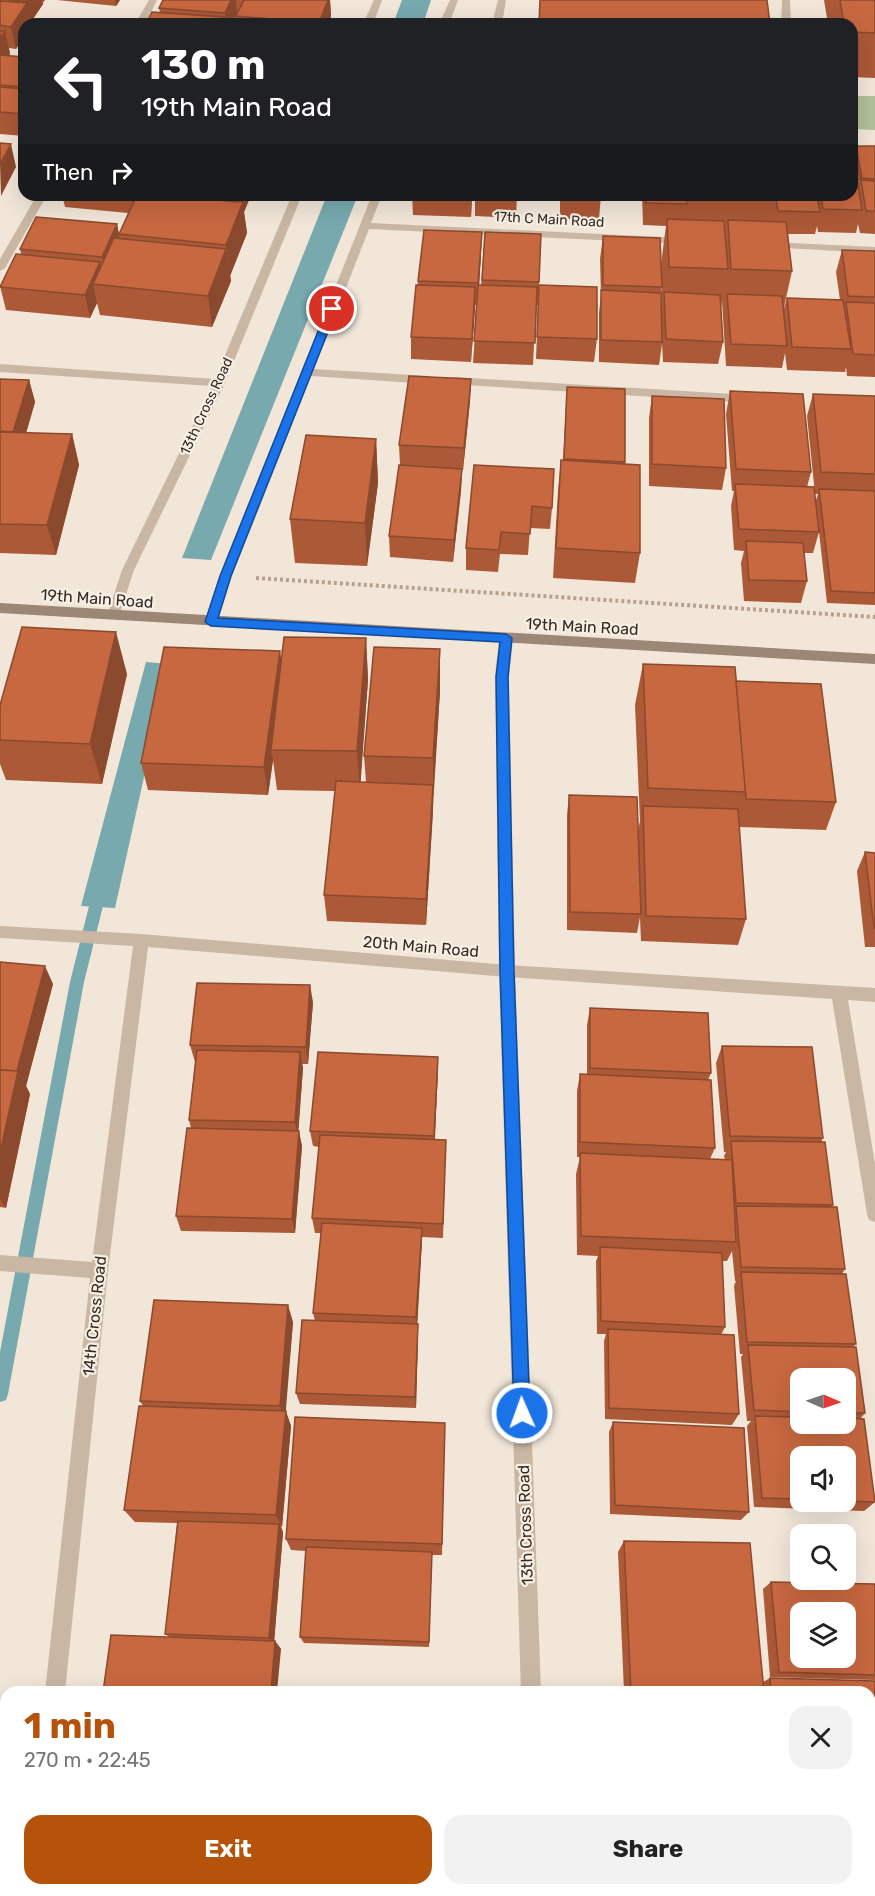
<!DOCTYPE html>
<meta charset="utf-8">
<style>
body{margin:0;font-family:Rubik,sans-serif;background:#f2f2f2;color:#222;height:100vh;display:flex;flex-direction:column;font-size:22px;white-space:nowrap}
*{box-sizing:border-box;margin:0}
p{font-size:20px;color:#767676}
.icon{flex:none;width:33px;height:33px;fill:none;stroke:currentColor;stroke-width:2;stroke-linecap:round;stroke-linejoin:round}
.map{position:relative;flex:1;overflow:hidden}
.side{position:absolute;left:0px;top:1686px;width:876px;height:210px;display:flex;flex-direction:column;background:#fff;border-radius:18px 18px 0 0;box-shadow:0 6px 24px #0002}
.side>*{flex:none}
.guide{position:absolute;left:18px;top:18px;width:840px;height:183px;border-radius:18px;box-shadow:0 6px 24px #0002;background:#202124;color:#fff;overflow:hidden}
.needle{width:39px;rotate:92deg}
.buttons{position:absolute;left:790px;top:1368px;display:grid;gap:12px}
.buttons a{display:grid;place-items:center;width:66px;height:66px;border-radius:12px;background:#fff;box-shadow:0 6px 24px #0002;font-size:30px}
.pin{position:absolute;display:grid;place-items:center;width:51px;height:51px;color:#fff;margin:-26px;border:3px solid #fff;border-radius:50%;box-shadow:0 2px 6px #0007}
.me{position:absolute;width:66px;margin:-33px;rotate:358deg;stroke-linejoin:round;filter:drop-shadow(0 0 4px #0008)}
.turn{display:flex;align-items:center;gap:21px;height:126px;padding:0 24px;font-size:27px}
.turn .icon{width:78px;height:78px;stroke-width:2.5}
.turn b{display:block;font-size:42px;line-height:51px}
.then{display:flex;align-items:center;height:57px;padding:0 24px;background:#0003;gap:12px;font-size:22px}
.round{display:grid;place-items:center;flex:none;width:63px;height:63px;border-radius:18px;background:#f2f2f2}
.overview{display:flex;align-items:center;justify-content:space-between;height:102px;padding:0 24px}
h1{font-size:36px;font-weight:700;line-height:45px;color:#b45309}
.action{display:flex;gap:12px;margin-top:auto;padding:12px 24px}
.action a{flex:1;height:69px;border-radius:18px;background:#b45309;color:#fff;font-size:24px;font-weight:700;line-height:69px;text-align:center}
.action a+a{background:#f2f2f2;color:#222}
.map>svg:first-child{display:block}
.green{fill:#b0c098}
.water{fill:#77a9ae}
.lines{fill:none;stroke-linecap:round;stroke-linejoin:round}
.stream{fill:#77a9ae;fill-rule:evenodd}
.path{stroke:#b5a18e;stroke-width:4;stroke-dasharray:3 3;stroke-linecap:butt}
.service{fill:#c9b7a4;fill-rule:evenodd}
.minor{fill:#c9b7a4;fill-rule:evenodd}
.tertiary{fill:#c9b7a4;fill-rule:evenodd}
.secondary{fill:#9c8675;fill-rule:evenodd}
.wall{fill:#ab5937;fill-rule:evenodd}
.shaded-wall{fill:#8b492d}
.building{fill:#c76840;stroke:#8b492d;stroke-width:1.5;fill-rule:evenodd}
.route{fill:#1a73e8;stroke:#114b97;stroke-width:1.5}
.labels{text-anchor:middle;stroke-width:4.5;stroke-linejoin:round;paint-order:stroke}
.far-street-label{font-size:14px;fill:#342b26;stroke:#f9f0e4}
.street-label{font-size:16px;fill:#342b26;stroke:#f9f0e4}
</style>
<div class="map">
<svg width="875" height="1896" viewBox="0 0 875 1896">
<rect width="100%" height="100%" fill="#f1e6d8"/>
<path class="green" d="M852,96H875V130L852,129Z"/>
<g class="water">
<path d="M402,0H431L423,24H393Z"/>
<path d="M327,195H358L211,560L182,558Z"/>
<path d="M146,662L169,664L115,908L81,906Z"/>
</g>
<g class="lines">
<path class="stream" d="M100,885L105,886L107,890L84,982L8,1394L6,1400L0,1402V1352L70,982L93,890L95,886Z"/>
<path class="path" d="M256,578L875,617"/>
<g class="service">
<path d="M498,0H506L502,24H492Z"/>
<path d="M782,0H790L791,24H781Z"/>
</g>
<g class="minor">
<path d="M149,0H157L145,24H135Z"/>
<path d="M374,0H382L373,24H363Z"/>
<path d="M450,0H458L449,24H439Z"/>
<path d="M37,195H47L5,268L0,271V259Z"/>
<path d="M292,195H302L225,383L134,570L119,616L118,619H108L107,616L122,570L212,386L0,372V364L215,379Z"/>
<path d="M372,195H382L371,223L683,238L688,241L683,244L369,229L314,369L429,376L435,380L429,384L311,376L232,576L217,622L216,625H206L205,622L220,576Z"/>
<path d="M770,242L875,247V253L766,247V243Z"/>
<path d="M453,377L749,395L755,399L749,403L449,384L447,381Z"/>
<path d="M0,926L141,934L507,965L875,988V1002L848,1000L875,1164V1222L869,1220L867,1214L832,999L507,977L148,947L108,1271L65,1692H45L90,1278L0,1271V1255L92,1262L133,946L0,938Z"/>
<rect x="23" y="1890" width="22" height="6"/>
</g>
<g class="tertiary">
<path d="M506,633L513,638L509,677L515,971L541,1692H521L499,971L495,677L499,638Z"/>
<rect x="527" y="1890" width="22" height="6"/>
</g>
<path class="secondary" d="M0,603L875,654V664L0,613Z"/>
</g>
<g class="wall">
<path d="M0,0H45L44,2H43V4L31,22V24H24V36L16,49L9,48L10,54L8,56L24,57V136L0,134Z"/>
<path d="M57,0H120L116,6Z"/>
<path d="M163,0H330L331,16L328,24H237L236,16L233,24H146L160,12L159,8Z"/>
<path d="M824,0H875V78L852,77V24H828Z"/>
<path d="M852,146L855,152L856,146H875V234L860,233L858,224L856,233L818,232L817,226L815,234H788L792,271L783,312L787,298L840,300L836,272L842,250L875,251V377L847,376L846,367L845,372L787,370L785,353L782,368L726,366L722,301L721,309L723,342L718,364L663,362L662,344L659,365L599,362V313L601,295L600,259L603,236L662,287L661,311L662,306L661,264L666,226L643,225L642,195H852Z"/>
<path d="M62,195H251L244,212L247,233L230,276L231,281L212,327L100,315L97,303L90,318L6,310L0,286L21,254L20,249L117,224L119,234L128,213L65,207Z"/>
<path d="M412,195H472L471,217L413,215Z"/>
<path d="M475,195H517L516,218L475,216Z"/>
<path d="M560,195H601L599,219H560Z"/>
<path d="M485,232L539,282L538,305H536L533,365L473,363L477,305H475L471,362L411,359V337L418,281L481,254L479,285L481,286Z"/>
<path d="M539,285L597,339L594,362L536,359Z"/>
<path d="M0,379L29,380L35,402L26,433L72,434L79,465L56,555L0,553Z"/>
<path d="M471,379L470,401L463,470H462L461,491L453,562L390,557L389,536L400,465L399,445Z"/>
<path d="M567,387L625,389V464L640,553L635,583L553,578L558,491L561,460H563Z"/>
<path d="M730,391L811,472L807,487L816,500L818,494H815L807,416L813,394L875,396V605L827,603L819,532L813,553H804L807,581L801,603L744,601L741,563L744,551L734,550L731,506L734,491H732L726,414Z"/>
<path d="M652,396L726,468L722,490L649,486V418Z"/>
<path d="M376,439L378,483L367,566L295,563L290,519Z"/>
<path d="M474,465L552,508L550,529L530,528L528,555L500,554L498,572L466,570V548Z"/>
<path d="M366,638L368,680L360,782H366L364,756L440,691L426,925L327,921L324,895L335,791L277,790L273,760L268,795L148,790L141,763L281,663Z"/>
<path d="M643,664L736,681L836,802L826,830L739,827L746,919L738,945L641,941L640,917L637,933L567,930V815L569,795L638,831L640,821L635,705Z"/>
<path d="M127,674L102,784L6,780L0,764V705Z"/>
<path d="M865,852L875,853V947H865L857,871Z"/>
<path d="M0,962L53,984L26,1086L30,1094L6,1208L0,1207Z"/>
<path d="M313,1002L308,1064H302L303,1068L298,1131L302,1146L295,1233L181,1231L176,1216L191,1128L189,1120L195,1062L190,1045Z"/>
<path d="M590,1008L711,1073L708,1080L715,1148L710,1159L725,1160L724,1156L726,1152H724L716,1063L722,1046L823,1138L821,1142L833,1205L831,1207L845,1269L842,1274L856,1344L853,1347L865,1413L860,1419L875,1502L864,1511L754,1507L747,1426L751,1421H747L741,1357L743,1354H740L734,1286L736,1281H735L732,1251L727,1261H722L725,1327L721,1335L739,1414L732,1425L605,1419L604,1341L606,1334H597L596,1261L598,1256L577,1255L576,1174L580,1157H577V1091L580,1074L587,1075V1025ZM801,1378H846V1424H801ZM801,1456H846V1502H801Z"/>
<path d="M438,1057L435,1140H446L443,1238L422,1237L417,1324L418,1337L416,1408L300,1404L296,1393L315,1321L313,1313L321,1233H315L312,1218L319,1147L313,1146L310,1131Z"/>
<path d="M293,1322L285,1411L291,1426L282,1527L281,1526L283,1532L274,1641H275L281,1649L169,1637L165,1634L177,1523L135,1522L124,1510L143,1406L140,1401Z"/>
<path d="M613,1422L749,1512L741,1520L610,1514L609,1432Z"/>
<path d="M445,1423L442,1555H432L429,1647L304,1643L300,1637L306,1551L291,1550L286,1539Z"/>
<path d="M624,1541L763,1682L770,1678L875,1681V1781H870V1692H624L618,1552Z"/>
<path d="M771,1582L875,1584V1680L770,1677L763,1589Z"/>
<path d="M799,1890H870L875,1896H799Z"/>
</g>
<g class="shaded-wall">
<path d="M26,0H42L43,4L31,22V24H24V36L16,49L11,27L26,5L25,2Z"/>
<path d="M115,0H120L116,6Z"/>
<path d="M231,0H236L237,14L233,24H226L225,13Z"/>
<path d="M328,0H330L331,16L328,24H319Z"/>
<path d="M5,31L10,54L0,68V38Z"/>
<path d="M11,144L16,167L1,196L0,164Z"/>
<path d="M239,195H251L244,212L247,233L230,276L226,245L235,207Z"/>
<path d="M471,195H472L471,217Z"/>
<path d="M117,224L121,247L107,280L102,257Z"/>
<path d="M482,232L481,254L478,305V283Z"/>
<path d="M226,249L231,281L212,327L208,296Z"/>
<path d="M100,262L105,284H93L97,303L90,318L85,295Z"/>
<path d="M475,287V310L471,362L472,339Z"/>
<path d="M471,379L470,401L463,470L464,448Z"/>
<path d="M29,380L35,402L20,454L13,432Z"/>
<path d="M72,434L79,465L56,555L47,525Z"/>
<path d="M376,439L378,483L367,566L365,523Z"/>
<path d="M462,469L461,491L453,562L454,540Z"/>
<path d="M116,632L127,674L102,784L90,744Z"/>
<path d="M366,638L368,680L360,791L357,751Z"/>
<path d="M440,649V691L433,798V758Z"/>
<path d="M280,651L284,679L271,750L273,760L268,795L264,767Z"/>
<path d="M433,785V812L426,925V899Z"/>
<path d="M45,966L53,984L26,1086L30,1094L6,1208L0,1199V1153L17,1072Z"/>
<path d="M310,985L313,1002L308,1064L306,1047Z"/>
<path d="M300,1052L303,1068L298,1137L295,1122Z"/>
<path d="M438,1057V1073L434,1151V1136Z"/>
<path d="M299,1131L302,1146L295,1233L292,1219Z"/>
<path d="M422,1228V1242L417,1330L416,1317Z"/>
<path d="M288,1305L293,1322L285,1421L280,1406Z"/>
<path d="M418,1324V1337L416,1408L415,1397Z"/>
<path d="M286,1411L291,1426L282,1527L276,1515Z"/>
<path d="M279,1524L283,1532L274,1644L269,1638Z"/>
<path d="M275,1641L281,1649L277,1692H271Z"/>
<rect x="257" y="1890" width="7" height="6"/>
</g>
<g class="building">
<path d="M9,0H26L25,2Z"/>
<path d="M163,0H231L225,13L159,8Z"/>
<path d="M244,0H328L319,23L236,16Z"/>
<path d="M540,0H767L770,24H539Z"/>
<path d="M840,0H875V33L852,32V24H844Z"/>
<path d="M0,1L27,3L11,27L0,25Z"/>
<path d="M152,12L224,17L221,24H146Z"/>
<path d="M0,31H5L0,38Z"/>
<path d="M0,55L24,57V87L0,85Z"/>
<path d="M0,87L24,89V114L0,112Z"/>
<path d="M0,143L11,144L0,164Z"/>
<path d="M852,146H854L860,179H852Z"/>
<path d="M856,146H875V179L862,178Z"/>
<path d="M852,180H857L862,210L823,209L821,195H852Z"/>
<path d="M861,180L875,181V211H866Z"/>
<path d="M137,195H168L243,202L226,245L119,234Z"/>
<path d="M168,195H239L237,202Z"/>
<path d="M645,195H686L687,204L646,203Z"/>
<path d="M777,195H817L820,212L778,211L776,200Z"/>
<path d="M36,217L117,224L102,257L20,249Z"/>
<path d="M667,219L724,221L728,269L669,267Z"/>
<path d="M728,220L786,222L792,271L731,269Z"/>
<path d="M424,230L482,232L478,283L418,281Z"/>
<path d="M485,232L541,234L539,282L482,280Z"/>
<path d="M603,236L660,238L662,287L603,285Z"/>
<path d="M114,238L226,249L208,296L93,284Z"/>
<path d="M842,250L875,251V297L848,296Z"/>
<path d="M16,254L100,262L85,295L0,287Z"/>
<path d="M416,285L475,287L472,339L411,337Z"/>
<path d="M478,285L537,287L535,343L474,341Z"/>
<path d="M539,285L597,287V339L537,337Z"/>
<path d="M601,290L661,293L662,342L601,340Z"/>
<path d="M664,292L720,295L723,342L666,339Z"/>
<path d="M727,294L782,296L787,346L731,344Z"/>
<path d="M787,298L843,300L851,349L792,347Z"/>
<path d="M846,302L875,303V355L853,354Z"/>
<path d="M409,376L471,379L464,448L399,445Z"/>
<path d="M0,379L29,380L13,432L0,431Z"/>
<path d="M567,387L625,389V462L564,459Z"/>
<path d="M730,391L803,394L811,472L736,469Z"/>
<path d="M813,394L875,396V474L821,472Z"/>
<path d="M652,396L724,399L726,468L652,464Z"/>
<path d="M0,432L72,434L47,525L0,524Z"/>
<path d="M306,435L376,439L365,523L290,519Z"/>
<path d="M561,460L640,465V553L556,548Z"/>
<path d="M399,465L462,469L454,540L389,536Z"/>
<path d="M474,465L554,469L552,508L532,506L530,534L501,532L499,550L466,548Z"/>
<path d="M735,484L814,487L819,532L739,529Z"/>
<path d="M819,489L875,491V593L831,591Z"/>
<path d="M746,541L803,543L807,581L749,580Z"/>
<path d="M22,627L116,632L90,744L0,740V705Z"/>
<path d="M284,637L366,638L357,751L271,750Z"/>
<path d="M164,647L280,651L264,767L141,763Z"/>
<path d="M374,647L440,649L433,758L364,756Z"/>
<path d="M643,664L735,667L746,792L648,788Z"/>
<path d="M736,681L821,684L836,802L746,799Z"/>
<path d="M336,781L433,785L426,899L324,895Z"/>
<path d="M569,795L637,797L641,914L570,912Z"/>
<path d="M643,806L738,809L746,919L646,916Z"/>
<path d="M865,852L875,853V929L874,928Z"/>
<path d="M0,962L45,966L17,1071L0,1070Z"/>
<path d="M197,983L310,985L306,1047L190,1045Z"/>
<path d="M590,1008L708,1013L711,1073L590,1068Z"/>
<path d="M722,1046L812,1047L823,1138L730,1136Z"/>
<path d="M197,1050L300,1052L295,1122L189,1120Z"/>
<path d="M318,1052L438,1057L434,1136L310,1131Z"/>
<path d="M0,1070L18,1071L0,1153Z"/>
<path d="M580,1074L711,1080L715,1148L580,1142Z"/>
<path d="M187,1128L299,1131L292,1219L176,1216Z"/>
<path d="M320,1135L446,1140L443,1224L312,1218Z"/>
<path d="M731,1141L825,1142L833,1205L736,1203Z"/>
<path d="M580,1153L732,1160L736,1242L581,1236Z"/>
<path d="M736,1206L837,1207L845,1269L741,1267Z"/>
<path d="M322,1223L422,1228L416,1317L313,1313Z"/>
<path d="M600,1247L722,1253L725,1327L601,1321Z"/>
<path d="M741,1272L846,1274L856,1344L747,1342Z"/>
<path d="M154,1300L288,1305L280,1406L140,1401Z"/>
<path d="M302,1320L418,1324L415,1397L296,1393Z"/>
<path d="M608,1329L734,1335L739,1414L609,1408Z"/>
<path d="M748,1345L856,1347L865,1413H846V1378H801V1412L754,1410Z"/>
<path d="M139,1406L286,1411L276,1515L124,1510Z"/>
<path d="M755,1416L801,1417V1424H846V1418L864,1419L875,1502L846,1501V1456H801V1499L762,1498Z"/>
<path d="M295,1417L445,1423L442,1544L286,1539Z"/>
<path d="M613,1422L744,1428L749,1512L615,1505Z"/>
<path d="M178,1521L279,1524L269,1638L165,1634Z"/>
<path d="M624,1541L750,1543L764,1692H631Z"/>
<path d="M306,1547L432,1552L429,1642L300,1637Z"/>
<path d="M771,1582L875,1584V1675L779,1672ZM801,1612H846V1658H801Z"/>
<path d="M111,1635L275,1641L271,1692H103Z"/>
<path d="M770,1678L875,1681V1778H870V1692H771Z"/>
<path d="M870,1863L875,1864V1896H809V1890H870Z"/>
<path d="M87,1890H257V1896H141L87,1894Z"/>
<path d="M273,1890H429V1896H272Z"/>
</g>
<path class="route" d="M332,306L337,309L231,576L218,618L506,634L512,638L508,677L514,971L530,1413L527,1419L522,1421L516,1419L514,1413L500,971L496,677L500,642L211,626L205,622L220,576L327,309Z"/>
<g class="labels">
<g class="far-street-label">
<text transform="translate(549 219) rotate(3)" y="5">17th C Main Road</text>
<text transform="translate(206 406) rotate(-65)" y="5">13th Cross Road</text>
</g>
<g class="street-label">
<text transform="translate(97 598) rotate(4)" y="6">19th Main Road</text>
<text transform="translate(582 626) rotate(3)" y="6">19th Main Road</text>
<text transform="translate(421 946) rotate(5)" y="6">20th Main Road</text>
<text transform="translate(94 1316) rotate(-84)" y="6">14th Cross Road</text>
<text transform="translate(525 1525) rotate(-92)" y="6">13th Cross Road</text>
</g>
</g>
</svg>
<div class="buttons">
<a><svg class="needle" viewBox="-14 -14 28 28"><path d="M0-13l5 13h-10z" fill="#e53935"/><path d="M0 13l5-13h-10z" fill="#767676"/></svg></a>
<a><svg class="icon" aria-label="sound" viewBox="0 0 24 24"><path d="M4 9h4l5-4v14l-5-4H4zM17 9q2 3 0 6"/></svg></a>
<a><svg class="icon" aria-label="search" viewBox="0 0 24 24"><circle cx="10" cy="10" r="6"/><path d="M15 15l6 6"/></svg></a>
<a><svg class="icon" aria-label="layers" viewBox="0 0 24 24"><path d="M12 4l9 5-9 5-9-5zM3 14l9 5 9-5"/></svg></a>
</div>
<div class="pin" style="left:332px;top:309px;background:#d93025"><svg class="icon" aria-label="arrive" viewBox="0 0 24 24"><path d="M6 21V4h12l-3 4 3 4H6"/></svg></div>
<svg class="me" style="left:522px;top:1413px" viewBox="-20 -20 40 40"><circle r="17" fill="#1a73e8" stroke="#fff" stroke-width="3"/><path d="M0-11L8 9 0 5-8 9z" fill="#fff"/></svg>
<div class="guide">
<div class="turn"><svg class="icon" aria-label="left" viewBox="0 0 24 24"><path d="M17 20v-9H6M10 6l-5 5 5 5"/></svg><div><b>130 m</b>19th Main Road</div></div>
<div class="then">Then<svg class="icon" aria-label="right" viewBox="0 0 24 24"><path d="M7 20v-9h11M14 6l5 5-5 5"/></svg></div>
</div>
<section class="side">
<div class="overview"><div><h1>1 min</h1><p>270 m · 22:45</p></div><a class="round"><svg class="icon" aria-label="close" viewBox="0 0 24 24"><path d="M6 6l12 12M18 6L6 18"/></svg></a></div>
<div class="action"><a>Exit</a><a>Share</a></div>
</section>
</div>
